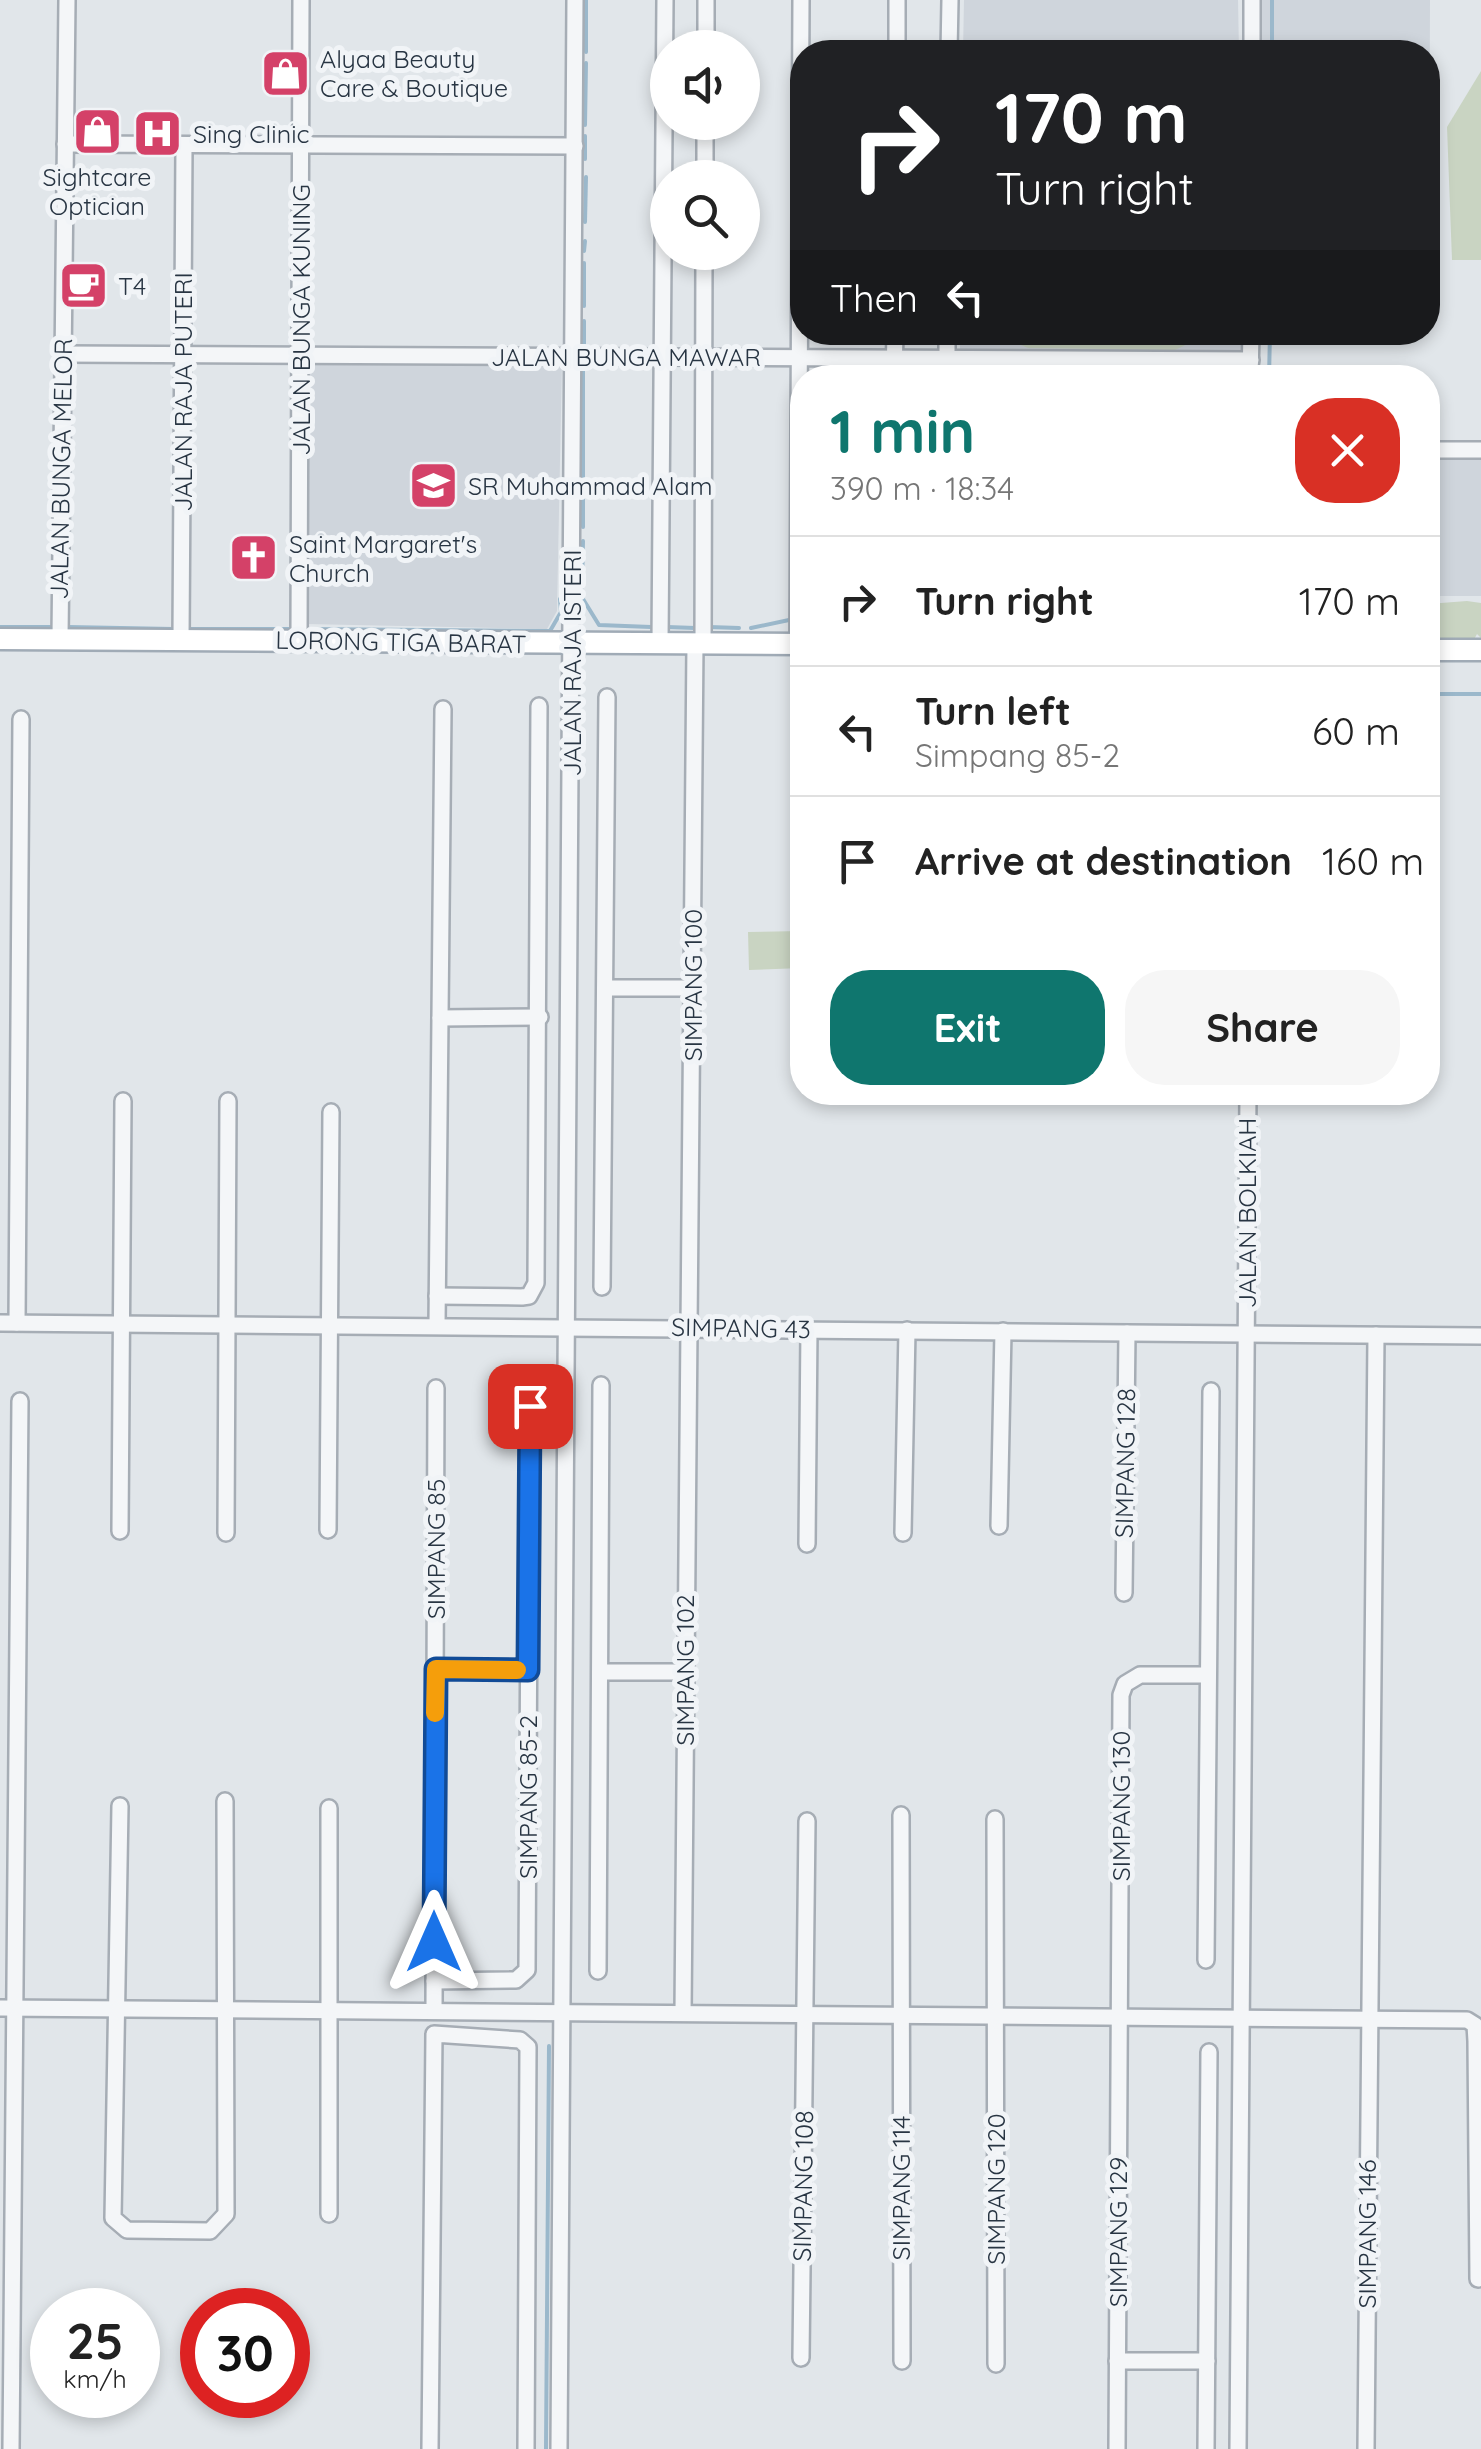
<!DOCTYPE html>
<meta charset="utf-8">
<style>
body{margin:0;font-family:Quicksand,sans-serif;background:#f6f6f6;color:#222;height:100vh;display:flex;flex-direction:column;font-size:38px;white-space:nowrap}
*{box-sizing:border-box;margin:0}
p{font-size:32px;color:#767676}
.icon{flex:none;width:55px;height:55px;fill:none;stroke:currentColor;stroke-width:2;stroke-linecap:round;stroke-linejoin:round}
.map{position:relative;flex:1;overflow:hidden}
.drawer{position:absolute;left:790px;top:365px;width:650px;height:740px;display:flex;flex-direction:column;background:#fff;border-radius:40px;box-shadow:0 5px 15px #0003}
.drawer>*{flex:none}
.top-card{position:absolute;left:790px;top:40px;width:650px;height:305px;border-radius:40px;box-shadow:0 5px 15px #0003;background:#202124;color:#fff;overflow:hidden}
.controls{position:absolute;left:650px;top:30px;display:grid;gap:20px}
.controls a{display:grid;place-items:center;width:110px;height:110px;border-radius:50%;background:#fff;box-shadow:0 5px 15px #0003;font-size:50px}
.speed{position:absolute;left:30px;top:2288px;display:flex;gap:20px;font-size:50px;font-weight:700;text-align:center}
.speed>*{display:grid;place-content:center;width:130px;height:130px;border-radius:50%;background:#fff;box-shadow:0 5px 15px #0003;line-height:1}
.speed small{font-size:25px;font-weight:400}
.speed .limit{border:15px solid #d22;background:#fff;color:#111}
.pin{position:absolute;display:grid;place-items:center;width:85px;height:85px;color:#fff;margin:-42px;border-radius:20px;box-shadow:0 5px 15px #0006}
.me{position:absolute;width:110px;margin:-55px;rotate:0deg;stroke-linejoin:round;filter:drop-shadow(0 0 8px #0008)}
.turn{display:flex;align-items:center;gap:35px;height:210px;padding:0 40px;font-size:45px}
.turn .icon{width:130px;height:130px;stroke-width:2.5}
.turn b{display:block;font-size:70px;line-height:85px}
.then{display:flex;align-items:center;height:95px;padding:0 40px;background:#0003;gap:20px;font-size:38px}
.round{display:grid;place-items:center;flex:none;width:105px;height:105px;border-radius:40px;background:#f6f6f6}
.head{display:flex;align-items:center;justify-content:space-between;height:170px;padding:0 40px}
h1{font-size:60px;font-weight:700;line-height:75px;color:#0f766e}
.cta{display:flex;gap:20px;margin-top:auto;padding:20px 40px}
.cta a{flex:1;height:115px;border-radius:40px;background:#0f766e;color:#fff;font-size:40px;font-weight:700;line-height:115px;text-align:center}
.cta a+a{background:#f6f6f6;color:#222}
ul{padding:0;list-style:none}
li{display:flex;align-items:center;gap:30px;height:130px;padding:0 40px;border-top:2px solid #e0e0e0}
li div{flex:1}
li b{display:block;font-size:38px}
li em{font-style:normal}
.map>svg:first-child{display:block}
.built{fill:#cfd5dc}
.green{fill:#c9d4c2}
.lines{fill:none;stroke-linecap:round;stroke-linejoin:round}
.stream{stroke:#9bb8cb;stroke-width:4}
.minor-casing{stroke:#a6adb5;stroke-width:20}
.major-casing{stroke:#a0abb6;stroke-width:25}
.minor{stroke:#f4f6f8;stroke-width:15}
.major{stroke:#fff;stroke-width:20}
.route-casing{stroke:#114b97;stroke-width:25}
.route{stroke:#1a73e8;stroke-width:18}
.slow{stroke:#f59e0b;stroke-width:18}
.labels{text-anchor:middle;stroke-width:10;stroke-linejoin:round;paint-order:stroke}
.poi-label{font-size:25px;fill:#283543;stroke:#f1f4f7;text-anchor:start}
.street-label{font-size:25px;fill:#283543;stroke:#f1f4f7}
</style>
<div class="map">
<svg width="1481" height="2449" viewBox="0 0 1481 2449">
<rect width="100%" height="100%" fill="#e1e6ea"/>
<g class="built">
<path d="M964,0H1238L1239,52H963Z"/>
<path d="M1257,0H1430L1429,271L1428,52H1257Z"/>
<path d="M960,333H1242V350L1237,356L960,353Z"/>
<path d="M307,361L562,362L557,611L547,629L306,624Z"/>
<rect x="1428" y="455" width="53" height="141"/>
</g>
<g class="green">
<path d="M1481,71V260H1452L1447,127Z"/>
<path d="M993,333L1172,338L1211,333L1175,350L1028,348Z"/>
<path d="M1467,601L1481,603V638L1477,634L1471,645L1428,641V604Z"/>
<path d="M802,931V968L749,970L748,932Z"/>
</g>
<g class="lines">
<g class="stream">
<path d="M586,52V0"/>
<path d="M1272,52V0"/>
<path d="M585,125L586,63"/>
<path d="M585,159V136"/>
<path d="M585,222L586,177"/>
<path d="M584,251L585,241"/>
<path d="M584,306V263"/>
<path d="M584,344V321"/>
<path d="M1269,378L1270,332"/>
<path d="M583,527V367"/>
<path d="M582,587L583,541"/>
<path d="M583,599L599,625L651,627"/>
<path d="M0,627H53"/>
<path d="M68,627L173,629"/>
<path d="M667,627L695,628"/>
<path d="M709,627L739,628"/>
<path d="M751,628L789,620"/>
<path d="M188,629H293"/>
<path d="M305,629L550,631L561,612L560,599"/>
<path d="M1428,694H1481"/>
<path d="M546,2449L549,2046"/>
</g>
<defs>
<g id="minor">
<path d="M897,0V52"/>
<path d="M706,48V0"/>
<path d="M949,52L950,0"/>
<path d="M1252,52V0"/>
<path d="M65,144L575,146"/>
<path d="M705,178V122"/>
<path d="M62,354L1251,360"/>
<path d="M894,378L895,332"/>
<path d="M947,378V332"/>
<path d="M1250,378L1251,332"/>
<path d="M1428,450H1481"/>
<path d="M60,638L67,0"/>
<path d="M181,639L184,145"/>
<path d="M299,640L301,0"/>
<path d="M660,643L665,0"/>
<path d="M703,643L704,252"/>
<path d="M798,644L801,0"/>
<path d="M605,988H693"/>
<path d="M440,1018L540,1017"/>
<path d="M602,1287L607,697"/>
<path d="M437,1296L522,1297L529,1296L536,1283L539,706"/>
<path d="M0,1323L1481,1336"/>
<path d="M17,1323L21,719"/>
<path d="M437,1325L443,709"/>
<path d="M999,1526L1003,1331"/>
<path d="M328,1530L331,1112"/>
<path d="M120,1531L123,1101"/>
<path d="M226,1533L228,1101"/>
<path d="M903,1533L907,1330"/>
<path d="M807,1544L809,1329"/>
<path d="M1124,1593L1127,1333"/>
<path d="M436,1669L529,1670"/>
<path d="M600,1672H685"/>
<path d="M120,1806L113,2218L127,2230L210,2231L226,2214L225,1801"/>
<path d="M901,1815L902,2361"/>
<path d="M995,1819L996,2364"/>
<path d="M1206,1960L1211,1391"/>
<path d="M598,1971L601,1385"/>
<path d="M434,1981L516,1980L527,1970L530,1406"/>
<path d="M0,2008L1467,2020L1475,2025L1476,2041L1478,2279"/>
<path d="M434,2011L436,1388"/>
<path d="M683,2013L695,643"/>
<path d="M329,2214V1808"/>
<path d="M801,2358L807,1821"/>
<path d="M1117,2361H1207"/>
<path d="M11,2449L20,1401"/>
<path d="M430,2449L434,2034L520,2040L528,2047L526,2449"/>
<path d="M559,2449L575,0"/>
<path d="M1117,2449L1121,1695L1125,1684L1140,1675H1208"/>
<path d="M1206,2449L1209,2052"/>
<path d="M1238,2449L1248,1092"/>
<path d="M1366,2449L1376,1335"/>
</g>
<g id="major">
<path d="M0,639L802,644"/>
<path d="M1428,650H1481"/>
</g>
</defs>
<use href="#minor" class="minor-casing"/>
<use href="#major" class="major-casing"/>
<use href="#minor" class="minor"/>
<use href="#major" class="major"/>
</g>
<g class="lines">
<defs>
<path id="route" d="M434,1942L436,1669L528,1670L530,1406"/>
</defs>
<use href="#route" class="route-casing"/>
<use href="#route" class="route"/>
<path class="slow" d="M435,1713L436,1669L517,1670"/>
</g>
<defs>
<symbol id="shop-square" viewBox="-11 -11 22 22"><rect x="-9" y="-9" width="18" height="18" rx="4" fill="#d44168" stroke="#f1f4f7"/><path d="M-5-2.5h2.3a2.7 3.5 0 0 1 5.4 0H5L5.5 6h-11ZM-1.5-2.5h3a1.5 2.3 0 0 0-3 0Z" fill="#fff"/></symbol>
<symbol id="hospital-square" viewBox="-11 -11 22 22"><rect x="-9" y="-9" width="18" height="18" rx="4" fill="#d44168" stroke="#f1f4f7"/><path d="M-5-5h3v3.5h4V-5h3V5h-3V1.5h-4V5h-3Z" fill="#fff"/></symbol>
<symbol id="cafe-square" viewBox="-11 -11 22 22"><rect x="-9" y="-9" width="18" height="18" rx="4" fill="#d44168" stroke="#f1f4f7"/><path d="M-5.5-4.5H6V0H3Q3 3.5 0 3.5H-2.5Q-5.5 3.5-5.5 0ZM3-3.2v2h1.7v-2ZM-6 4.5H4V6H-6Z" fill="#fff"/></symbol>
<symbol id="school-square" viewBox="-11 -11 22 22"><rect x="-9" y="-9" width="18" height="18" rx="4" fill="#d44168" stroke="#f1f4f7"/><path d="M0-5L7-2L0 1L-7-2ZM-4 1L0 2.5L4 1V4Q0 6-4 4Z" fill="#fff"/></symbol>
<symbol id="church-square" viewBox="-11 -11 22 22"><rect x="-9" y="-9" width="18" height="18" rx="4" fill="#d44168" stroke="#f1f4f7"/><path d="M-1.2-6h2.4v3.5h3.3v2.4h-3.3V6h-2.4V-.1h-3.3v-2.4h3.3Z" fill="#fff"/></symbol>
</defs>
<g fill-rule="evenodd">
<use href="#shop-square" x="258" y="46" width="55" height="55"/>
<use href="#shop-square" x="70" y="104" width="55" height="55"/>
<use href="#hospital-square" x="130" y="106" width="55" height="55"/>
<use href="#cafe-square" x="56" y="258" width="55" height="55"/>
<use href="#school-square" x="406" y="458" width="55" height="55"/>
<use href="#church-square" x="226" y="530" width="55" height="55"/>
</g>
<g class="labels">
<g class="poi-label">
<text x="320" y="68">Alyaa Beauty<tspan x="320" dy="29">Care &amp; Boutique</tspan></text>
<text x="193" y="143">Sing Clinic</text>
<text x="97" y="186" text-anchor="middle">Sightcare<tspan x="97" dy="29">Optician</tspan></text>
<text x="118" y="295">T4</text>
<text x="468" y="495">SR Muhammad Alam</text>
<text x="289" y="553">Saint Margaret's<tspan x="289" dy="29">Church</tspan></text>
</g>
<g class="street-label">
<text transform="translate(301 320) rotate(-90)" y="9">JALAN BUNGA KUNING</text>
<text x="626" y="366">JALAN BUNGA MAWAR</text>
<text transform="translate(183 392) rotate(-90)" y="9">JALAN RAJA PUTERI</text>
<text transform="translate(61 469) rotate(-89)" y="9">JALAN BUNGA MELOR</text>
<text transform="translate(401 642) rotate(1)" y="9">LORONG TIGA BARAT</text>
<text transform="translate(572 663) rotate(-90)" y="9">JALAN RAJA ISTERI</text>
<text transform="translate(693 985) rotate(-90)" y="9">SIMPANG 100</text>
<text transform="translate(1247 1213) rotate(-90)" y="9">JALAN BOLKIAH</text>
<text transform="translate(741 1328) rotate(1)" y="9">SIMPANG 43</text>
<text transform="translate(1125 1463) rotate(-89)" y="9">SIMPANG 128</text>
<text transform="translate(436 1549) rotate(-90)" y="9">SIMPANG 85</text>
<text transform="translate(685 1670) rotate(-90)" y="9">SIMPANG 102</text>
<text transform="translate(528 1797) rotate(-90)" y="9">SIMPANG 85-2</text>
<text transform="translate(1121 1806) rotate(-90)" y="9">SIMPANG 130</text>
<text transform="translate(803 2186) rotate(-89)" y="9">SIMPANG 108</text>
<text transform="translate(901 2188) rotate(-90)" y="9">SIMPANG 114</text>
<text transform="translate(996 2189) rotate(-90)" y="9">SIMPANG 120</text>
<text transform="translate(1118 2232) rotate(-90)" y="9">SIMPANG 129</text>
<text transform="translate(1367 2234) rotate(-90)" y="9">SIMPANG 146</text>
</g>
</g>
</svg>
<div class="controls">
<a><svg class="icon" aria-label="sound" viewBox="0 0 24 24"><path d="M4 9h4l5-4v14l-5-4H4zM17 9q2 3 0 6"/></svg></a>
<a><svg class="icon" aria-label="search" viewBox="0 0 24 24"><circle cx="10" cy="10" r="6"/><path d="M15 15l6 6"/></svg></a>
</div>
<div class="speed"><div>25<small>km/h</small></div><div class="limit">30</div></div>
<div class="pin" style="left:530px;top:1406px;background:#d93025"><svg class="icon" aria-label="arrive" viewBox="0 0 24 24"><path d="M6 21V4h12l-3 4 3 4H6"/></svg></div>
<svg class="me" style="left:434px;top:1942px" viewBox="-20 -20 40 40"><path d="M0-17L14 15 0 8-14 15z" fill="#1a73e8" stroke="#fff" stroke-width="4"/></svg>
<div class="top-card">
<div class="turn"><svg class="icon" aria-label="right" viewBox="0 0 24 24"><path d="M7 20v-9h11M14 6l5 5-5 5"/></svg><div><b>170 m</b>Turn right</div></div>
<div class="then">Then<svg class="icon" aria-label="left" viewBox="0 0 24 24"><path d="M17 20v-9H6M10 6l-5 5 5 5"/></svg></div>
</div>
<section class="drawer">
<div class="head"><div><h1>1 min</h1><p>390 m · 18:34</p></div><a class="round" style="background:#d93025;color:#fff"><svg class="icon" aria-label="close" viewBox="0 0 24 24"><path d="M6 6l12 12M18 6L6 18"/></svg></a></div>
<ul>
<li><svg class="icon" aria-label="right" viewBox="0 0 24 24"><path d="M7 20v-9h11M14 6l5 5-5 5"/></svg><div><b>Turn right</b></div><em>170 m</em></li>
<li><svg class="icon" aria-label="left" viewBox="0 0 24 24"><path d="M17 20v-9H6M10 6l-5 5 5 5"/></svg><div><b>Turn left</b><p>Simpang 85-2</p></div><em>60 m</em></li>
<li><svg class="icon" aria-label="arrive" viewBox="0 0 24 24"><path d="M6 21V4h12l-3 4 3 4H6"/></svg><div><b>Arrive at destination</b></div><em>160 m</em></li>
</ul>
<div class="cta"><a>Exit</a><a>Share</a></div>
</section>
</div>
